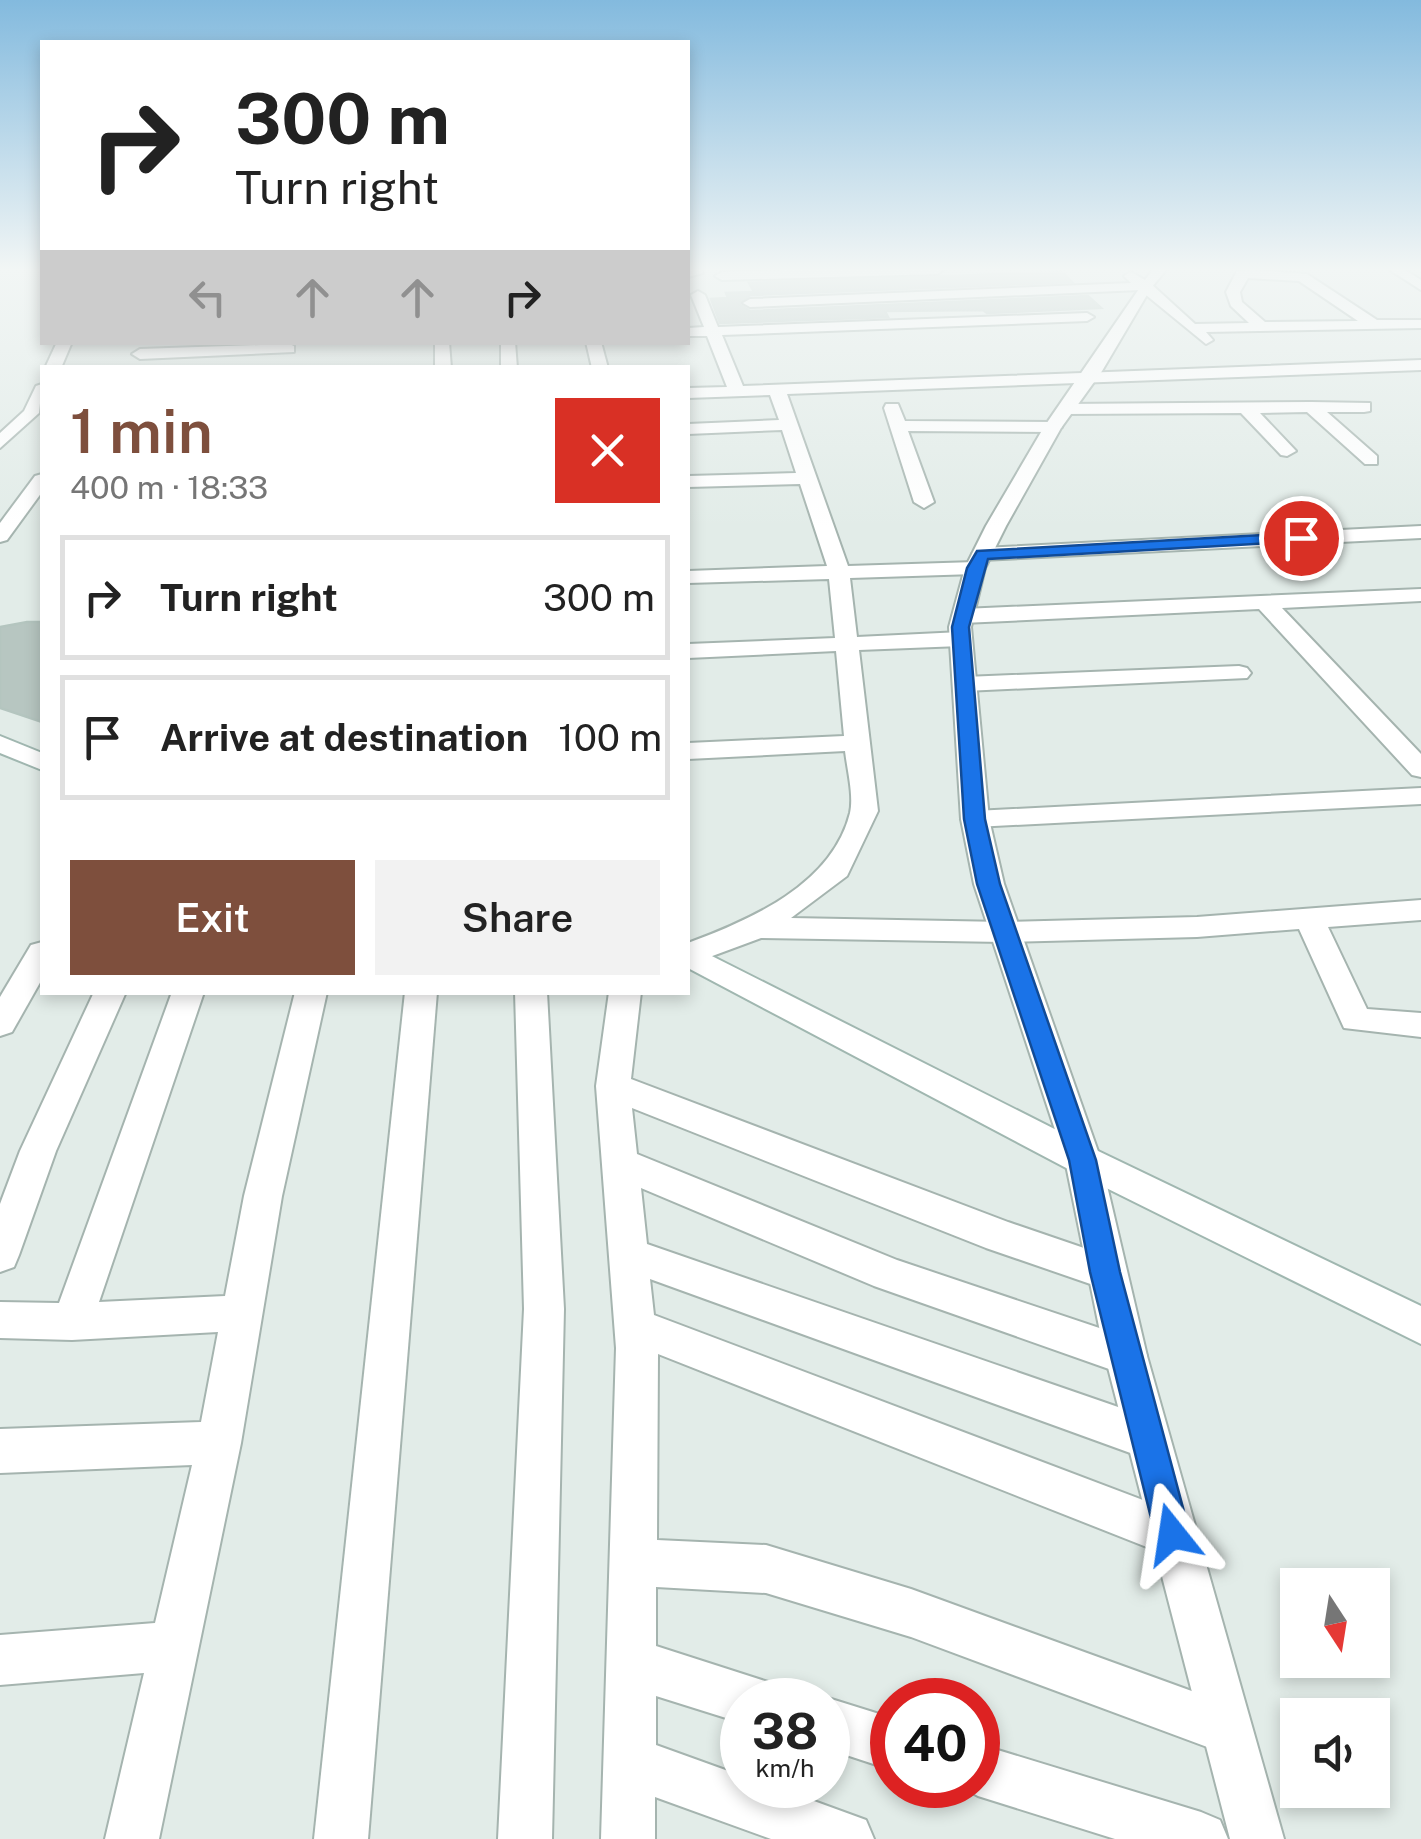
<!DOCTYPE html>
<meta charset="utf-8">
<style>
body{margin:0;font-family:"Public Sans",sans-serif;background:#f2f2f2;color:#222;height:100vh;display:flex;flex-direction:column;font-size:38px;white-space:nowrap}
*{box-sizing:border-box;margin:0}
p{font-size:32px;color:#767676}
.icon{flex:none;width:55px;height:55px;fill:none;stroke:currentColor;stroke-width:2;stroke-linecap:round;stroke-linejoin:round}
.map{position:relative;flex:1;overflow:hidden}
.drawer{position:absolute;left:40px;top:365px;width:650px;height:630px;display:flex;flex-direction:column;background:#fff;border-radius:0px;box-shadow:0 5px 15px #0003}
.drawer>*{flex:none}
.hud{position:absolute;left:40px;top:40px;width:650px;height:305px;border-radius:0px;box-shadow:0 5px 15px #0003;background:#fff;color:#222;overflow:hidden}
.needle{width:65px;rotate:168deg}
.fabs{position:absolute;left:1280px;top:1568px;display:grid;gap:20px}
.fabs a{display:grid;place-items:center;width:110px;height:110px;border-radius:0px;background:#fff;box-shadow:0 5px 15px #0003;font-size:50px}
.speed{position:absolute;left:720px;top:1678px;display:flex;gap:20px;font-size:50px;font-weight:700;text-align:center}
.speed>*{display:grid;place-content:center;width:130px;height:130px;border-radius:50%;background:#fff;box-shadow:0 5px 15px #0003;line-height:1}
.speed small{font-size:25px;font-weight:400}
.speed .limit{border:15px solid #d22;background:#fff;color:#111}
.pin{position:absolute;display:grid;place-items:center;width:85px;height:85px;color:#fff;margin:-42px;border:5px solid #fff;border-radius:50%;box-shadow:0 2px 10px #0007}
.me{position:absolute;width:110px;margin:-55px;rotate:345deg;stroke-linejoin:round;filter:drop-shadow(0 0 8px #0008)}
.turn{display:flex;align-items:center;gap:35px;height:210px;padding:0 30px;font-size:45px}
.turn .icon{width:130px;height:130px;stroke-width:2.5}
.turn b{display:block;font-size:70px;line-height:85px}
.lanes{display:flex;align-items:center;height:95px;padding:0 30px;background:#0003;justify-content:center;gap:50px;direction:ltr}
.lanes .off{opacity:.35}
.round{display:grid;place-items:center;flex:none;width:105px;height:105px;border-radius:0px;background:#f2f2f2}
.summary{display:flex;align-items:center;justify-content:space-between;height:170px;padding:0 30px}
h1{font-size:60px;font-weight:600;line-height:75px;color:#7e4f3d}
.button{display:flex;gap:20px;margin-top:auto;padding:20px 30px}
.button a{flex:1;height:115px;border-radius:0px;background:#7e4f3d;color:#fff;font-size:40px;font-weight:600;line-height:115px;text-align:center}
.button a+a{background:#f2f2f2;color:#222}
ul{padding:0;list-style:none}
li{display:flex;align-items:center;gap:30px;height:125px;margin:0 20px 15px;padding:0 10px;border:5px solid #e0e0e0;border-radius:0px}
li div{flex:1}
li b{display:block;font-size:38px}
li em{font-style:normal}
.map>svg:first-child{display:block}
.building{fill:#b7c6c1;stroke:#b4c5bf;stroke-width:2.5}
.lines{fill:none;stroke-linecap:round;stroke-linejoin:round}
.minor-casing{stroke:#a5b4af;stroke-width:4}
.tertiary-casing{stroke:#a5b4af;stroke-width:4}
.secondary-casing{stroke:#a0b7b0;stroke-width:4}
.minor{fill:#fff;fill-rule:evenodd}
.tertiary{fill:#fff;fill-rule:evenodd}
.secondary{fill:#fff;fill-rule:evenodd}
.route{fill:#1a73e8;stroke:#114b97;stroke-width:2.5}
</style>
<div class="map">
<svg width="1421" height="1839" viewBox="0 0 1421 1839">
<rect width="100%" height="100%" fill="#e2ece8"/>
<g class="building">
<path d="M1062,272L1072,282L750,295L739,304L750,311L1088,296L1101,308L987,313L983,310L885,311L888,317L720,323L711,299L728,298L726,293L754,292L749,283Z"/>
<path d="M27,622H42V722L0,708V627Z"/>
</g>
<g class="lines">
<defs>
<g id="minor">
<path d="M688,270H701L703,273L688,277Z"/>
<path d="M784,270H943L937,274L722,280L715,276L722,272Z"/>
<path d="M1253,270L1307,274L1377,320H1421V328L1206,332L1213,340L1206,344L1140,290L750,307L743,303L750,299L1131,283L1124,276L1131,272L1150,283L1195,324L1249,323L1231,306L1226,292L1237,271ZM1248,278L1299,281L1358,321L1265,322L1242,302L1240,292Z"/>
<path d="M1390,270H1405L1421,280V290Z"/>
<path d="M698,291L705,295L718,327L1087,313L1094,317L1087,321L722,335L743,386L1421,360V370L787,394L848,566L975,562L985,568L975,574L850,578L857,637L961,632L972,639L961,646L859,650L878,811L847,876L791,918L1004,922L1197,917L1421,900V920L1328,927L1367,1009L1421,1013V1037L1344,1028L1299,929L1197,937L1004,942L761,938L688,965V943C750,920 832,885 850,813C854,795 847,769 845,751L688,759V743L844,736L836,651L688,658V644L835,638L829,579L688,583V571L827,566L800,484L688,487V476L796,473L782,430L688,434V424L779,420L770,395L688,398V388L727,387L707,336H688V328L704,327L691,295Z"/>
<path d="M57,342H72L61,368H45Z"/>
<path d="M435,342H449L451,368H435Z"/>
<path d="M501,342H515L517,368H501Z"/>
<path d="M586,342H601L608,368H592Z"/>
<path d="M289,344L294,346V352L140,359L132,354L140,349Z"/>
<path d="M42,384L39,413L0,448V433L24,411L36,386Z"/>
<path d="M1311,402L1370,403V411L1364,412H1327L1377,456V464H1365L1307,412L1260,413L1296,451L1287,456L1281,455L1241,413L1065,414L1057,409L1065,404Z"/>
<path d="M886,404H898L905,421L1053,422L1062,427L1053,432L908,431L934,502L924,508L914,502L884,408Z"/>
<path d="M42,474V492L7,540L0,542V523L35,476Z"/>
<path d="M1421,526V538L982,560L972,554L982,548Z"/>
<path d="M1421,589V601L1282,608L1421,754V777L1412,775L1259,609L963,623L952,616L963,609Z"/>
<path d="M1239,666L1247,668L1251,673L1247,678L965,691L953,684L965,677Z"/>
<path d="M1421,788V804L975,827L961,819L975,811Z"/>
<path d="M42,942V979L12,1032L0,1036V997L31,945Z"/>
<path d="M94,992H126L56,1151L19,1255L14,1267L0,1272V1204L20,1151Z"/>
<path d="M172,992H204L99,1302L225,1296L244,1196L295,992H327L282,1196L241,1443L159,1839H105L144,1673L0,1685V1635L155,1623L192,1465L0,1473V1429L201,1422L218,1332L72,1340L0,1338V1302L59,1303Z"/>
<path d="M405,992H437L368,1839H314Z"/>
<path d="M515,992H547L564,1309L552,1839H498L524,1309Z"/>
<path d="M609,992H641L631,1079L1008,1222L1119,1260L1125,1272L1119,1284L1105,1289L986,1248L632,1108L637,1154L897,1260L1141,1342L1147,1356L1141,1370L1126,1375L874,1286L641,1188L647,1244L1147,1417L1162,1423L1169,1438L1162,1453L1147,1459L650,1279L654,1315L1172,1511L1188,1518L1195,1534L1188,1550L1172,1557L658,1354L657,1540L766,1545L911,1589L1244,1710L1252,1728L1244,1746L1226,1754L911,1637L766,1593L656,1587V1646L768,1682L775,1700H742V1723L656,1696V1745L742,1776V1785H770L866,1820L874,1839H771L655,1797V1839H601L616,1348L596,1086Z"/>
<path d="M828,1698L892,1718V1770L828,1749V1700H824Z"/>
<path d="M978,1744L1201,1812L1220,1820L1228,1839H1115L978,1796L958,1785H978Z"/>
</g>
<path id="tertiary" d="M1152,270H1166L1151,288L1102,371L1061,428L1006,526L985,568L971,627L989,819L1004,884L1101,1160L1147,1356L1284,1839H1230L1105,1356L1065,1160L974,884L961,819L949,627L965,568L986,526L1044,427Z"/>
<g id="secondary">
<path d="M0,736L42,753V770L0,753Z"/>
<path d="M688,944L1096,1150L1421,1306V1344L1070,1170L688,968Z"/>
</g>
</defs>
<use href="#minor" class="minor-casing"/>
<use href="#tertiary" class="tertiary-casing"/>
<use href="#secondary" class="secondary-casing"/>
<use href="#minor" class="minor"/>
<use href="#tertiary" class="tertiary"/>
<use href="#secondary" class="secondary"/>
</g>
<linearGradient id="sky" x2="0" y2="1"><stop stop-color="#83bade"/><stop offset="0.51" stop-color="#f2f6f5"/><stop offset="1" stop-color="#f2f6f5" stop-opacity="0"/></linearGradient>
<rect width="1421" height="528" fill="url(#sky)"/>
<path class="route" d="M1301,533L1307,535V541L988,559L969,627L985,819L1000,884L1096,1160L1120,1272L1190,1534L1185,1546L1172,1551L1160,1546L1155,1534L1090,1272L1069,1160L977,884L964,819L952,627L967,568L977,551Z"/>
</svg>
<div class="fabs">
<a><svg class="needle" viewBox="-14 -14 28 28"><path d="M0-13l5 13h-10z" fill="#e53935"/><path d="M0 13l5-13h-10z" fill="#767676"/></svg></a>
<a><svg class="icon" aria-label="sound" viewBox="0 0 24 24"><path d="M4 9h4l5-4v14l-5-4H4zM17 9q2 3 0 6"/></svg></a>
</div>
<div class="speed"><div>38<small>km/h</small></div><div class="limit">40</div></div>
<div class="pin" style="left:1301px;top:538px;background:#d93025"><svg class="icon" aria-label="arrive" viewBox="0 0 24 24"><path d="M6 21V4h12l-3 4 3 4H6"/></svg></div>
<svg class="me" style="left:1172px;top:1534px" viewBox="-20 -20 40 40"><path d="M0-17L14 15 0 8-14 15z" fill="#1a73e8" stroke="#fff" stroke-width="4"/></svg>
<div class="hud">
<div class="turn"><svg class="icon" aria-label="right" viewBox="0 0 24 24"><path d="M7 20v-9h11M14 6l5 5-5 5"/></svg><div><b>300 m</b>Turn right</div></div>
<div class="lanes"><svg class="icon off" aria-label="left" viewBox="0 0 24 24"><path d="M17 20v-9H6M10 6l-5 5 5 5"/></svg><svg class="icon off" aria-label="ahead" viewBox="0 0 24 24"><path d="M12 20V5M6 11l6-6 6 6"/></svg><svg class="icon off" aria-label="ahead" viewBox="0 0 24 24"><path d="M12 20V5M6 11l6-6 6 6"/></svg><svg class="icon" aria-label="right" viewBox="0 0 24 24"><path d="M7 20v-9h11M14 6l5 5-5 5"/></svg></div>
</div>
<section class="drawer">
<div class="summary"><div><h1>1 min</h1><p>400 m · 18:33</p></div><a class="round" style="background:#d93025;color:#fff"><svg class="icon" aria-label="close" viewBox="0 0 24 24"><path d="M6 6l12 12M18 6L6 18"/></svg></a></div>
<ul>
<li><svg class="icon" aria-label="right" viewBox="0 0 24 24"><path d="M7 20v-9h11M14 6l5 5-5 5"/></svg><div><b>Turn right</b></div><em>300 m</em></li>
<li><svg class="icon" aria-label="arrive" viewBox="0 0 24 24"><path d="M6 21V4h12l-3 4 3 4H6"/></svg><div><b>Arrive at destination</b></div><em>100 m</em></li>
</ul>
<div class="button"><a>Exit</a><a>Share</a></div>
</section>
</div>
